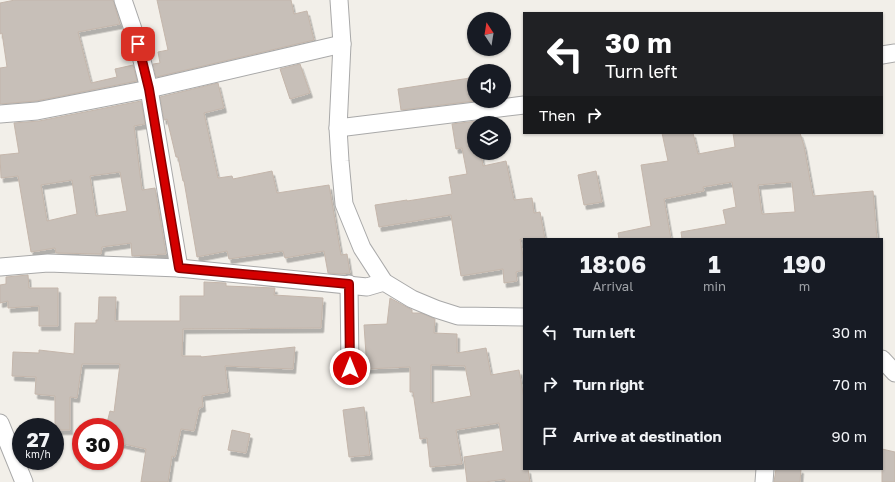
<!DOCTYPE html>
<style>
body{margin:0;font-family:"Golos Text",sans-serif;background:#20242c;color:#f1f3f6;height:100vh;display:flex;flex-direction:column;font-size:15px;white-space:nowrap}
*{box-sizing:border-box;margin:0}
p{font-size:13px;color:#9ea1a6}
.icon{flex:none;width:22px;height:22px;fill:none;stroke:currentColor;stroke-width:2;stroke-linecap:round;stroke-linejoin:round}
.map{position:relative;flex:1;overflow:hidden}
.drawer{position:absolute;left:523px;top:238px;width:360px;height:232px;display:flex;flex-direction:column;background:#171b24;border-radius:0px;box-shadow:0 1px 3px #0004}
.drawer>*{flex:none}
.banner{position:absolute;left:523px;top:12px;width:360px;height:122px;border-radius:0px;box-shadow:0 1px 3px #0004;background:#202124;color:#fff;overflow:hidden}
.needle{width:26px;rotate:348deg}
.fabs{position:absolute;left:467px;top:12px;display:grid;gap:8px}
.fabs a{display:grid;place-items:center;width:44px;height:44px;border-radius:50%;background:#171b24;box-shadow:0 1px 3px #0004;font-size:20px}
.speed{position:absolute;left:12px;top:418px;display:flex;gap:8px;font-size:20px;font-weight:700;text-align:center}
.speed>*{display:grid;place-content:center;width:52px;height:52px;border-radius:50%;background:#171b24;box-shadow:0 1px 3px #0004;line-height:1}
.speed small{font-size:10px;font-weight:400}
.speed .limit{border:6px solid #d22;background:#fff;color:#111}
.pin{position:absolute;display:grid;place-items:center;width:34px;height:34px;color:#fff;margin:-17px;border-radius:8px;box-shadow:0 2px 6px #0006}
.me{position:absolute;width:44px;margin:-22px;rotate:0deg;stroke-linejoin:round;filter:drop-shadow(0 0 3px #0008)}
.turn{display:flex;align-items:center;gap:14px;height:84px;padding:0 16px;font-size:18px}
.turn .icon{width:52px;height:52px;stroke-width:2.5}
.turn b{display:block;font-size:28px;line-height:34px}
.then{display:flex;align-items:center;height:38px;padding:0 16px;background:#0003;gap:8px;font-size:15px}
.eta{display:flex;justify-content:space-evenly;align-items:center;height:68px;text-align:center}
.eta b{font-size:24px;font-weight:700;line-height:28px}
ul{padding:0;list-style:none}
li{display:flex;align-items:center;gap:12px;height:52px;padding:0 16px}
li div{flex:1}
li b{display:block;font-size:15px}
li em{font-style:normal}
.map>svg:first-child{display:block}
.building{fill:#c7bfb8;stroke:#c4b6ab;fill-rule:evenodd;filter:url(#shadow)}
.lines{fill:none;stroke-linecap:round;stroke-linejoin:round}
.minor-casing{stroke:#a9a9a9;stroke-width:19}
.minor{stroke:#fff;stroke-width:17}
.route-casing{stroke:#8a0000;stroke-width:10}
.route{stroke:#d40000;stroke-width:7}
</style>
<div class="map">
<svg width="895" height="482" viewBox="0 0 895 482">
<defs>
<filter id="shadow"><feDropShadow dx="2.5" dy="4.5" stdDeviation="0" flood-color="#0004"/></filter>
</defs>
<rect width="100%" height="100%" fill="#f2efe9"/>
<g class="building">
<path d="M15,0H113L120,24L78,32L91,83L117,77L115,69L133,65L137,81L36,101L0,104V68L7,67L2,33L0,34V3Z"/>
<path d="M157,0H291L294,14L307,11L314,40L156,77L153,64L160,63L158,52L168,50Z"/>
<path d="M300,64L310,93L290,99L280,69Z"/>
<path d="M470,78L474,101L401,110L398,89Z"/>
<path d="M218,83L224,108L204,113L218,178L232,176L233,179L272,171L277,193L329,185L341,255L347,254L350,273L342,274L328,273L324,251L285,258L283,251L229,259L227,251L197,257L184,181H183L178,157H176L167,119L164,120L160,97Z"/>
<path d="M141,101L145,124L134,126L142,190L155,188L166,254L132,256L131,243L102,247L101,254L56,253L55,248L31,252L18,176L1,178L0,155L19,153L14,123L39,121ZM120,172L127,211L96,216L90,176ZM72,180L77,214L47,221L41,185Z"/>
<path d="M477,121V123H474V153H481L483,166L506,161L514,200L532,198L534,213L540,212L545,239H520L524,262V270L516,272L517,281L504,283L503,269L461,276L451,215L379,227L375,205L407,200V201L452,194L449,177L467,174L462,148L456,149L452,124Z"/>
<path d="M662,133H693L698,154L735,147L733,133H800L804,146L813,196L873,191L877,239H682L681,232L726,224L723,210L736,207L732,182L703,187L704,191L664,199L671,239H619L618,233L651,226L641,165L668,161ZM792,182L795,212L762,214L758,185Z"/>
<path d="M596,171L602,202L584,205L578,175Z"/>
<path d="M28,275L29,288H58V326H39V306L8,308V301L0,303V285L6,284V277Z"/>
<path d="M204,282L226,283V286L275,288L274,295L323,298L321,328L183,329L182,356H201V357L295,347L293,369L225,366L228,392L202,396L203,407L199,408L194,431L181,429L175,457L172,456L168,482H141L146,449L115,442V427H106L110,411L114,412L120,364H82L77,398L70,397V430H55V396L35,394L36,377L12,376L13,352L39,353V350L74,354L75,323H96V320H98L99,297H116L115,321H180V296H204Z"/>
<path d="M390,298L412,310V313H421L435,319L434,333L457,334V353L486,348L491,375L519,370L524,398V469H528L530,482H506L505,479L485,482H467L464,457L503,451L499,423L456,430L462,464L430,467L427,438L420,439L413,392H410V367L367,369L364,325L387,324ZM431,365L465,366L471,396L431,403Z"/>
<path d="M364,407L370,455L349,457L343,410Z"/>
<path d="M232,430L250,434L246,453L228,450Z"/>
<path d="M882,449L895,452V482H882Z"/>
<path d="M776,469H801L800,482H774Z"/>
</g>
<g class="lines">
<defs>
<g id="minor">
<path d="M123,0L138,44L149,89L179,268"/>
<path d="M339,0L342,44L338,128L340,161L344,204L362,248L384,282L412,299L436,309L458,316L524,317"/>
<path d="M882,55L895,53"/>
<path d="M0,114L37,111L149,89L342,44"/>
<path d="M338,128L524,105"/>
<path d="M0,267L48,263L179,268L367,287L384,282"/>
<path d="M349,284L350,368"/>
<path d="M882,359L895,373"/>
<path d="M0,423L24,482"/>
<path d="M764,482L765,469"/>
</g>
</defs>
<use href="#minor" class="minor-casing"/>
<use href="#minor" class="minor"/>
</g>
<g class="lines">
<defs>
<path id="route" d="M138,44L149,89L179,268L349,284L350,368"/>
</defs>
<use href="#route" class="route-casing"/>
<use href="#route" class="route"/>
</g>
</svg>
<div class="fabs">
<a><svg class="needle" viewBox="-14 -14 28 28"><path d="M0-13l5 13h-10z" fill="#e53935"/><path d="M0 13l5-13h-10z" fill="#9ea1a6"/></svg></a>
<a><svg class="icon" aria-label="sound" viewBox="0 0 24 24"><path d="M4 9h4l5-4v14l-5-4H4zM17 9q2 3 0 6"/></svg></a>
<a><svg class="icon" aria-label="layers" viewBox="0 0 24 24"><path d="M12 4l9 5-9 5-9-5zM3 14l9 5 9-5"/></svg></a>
</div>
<div class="speed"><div>27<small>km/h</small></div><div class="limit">30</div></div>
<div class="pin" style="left:138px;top:44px;background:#d93025"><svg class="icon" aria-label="arrive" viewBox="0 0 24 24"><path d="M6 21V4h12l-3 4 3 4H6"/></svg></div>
<svg class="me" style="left:350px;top:368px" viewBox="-20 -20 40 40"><circle r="17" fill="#d40000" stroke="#fff" stroke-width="3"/><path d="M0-11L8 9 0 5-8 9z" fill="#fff"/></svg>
<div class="banner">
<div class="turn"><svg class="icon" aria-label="left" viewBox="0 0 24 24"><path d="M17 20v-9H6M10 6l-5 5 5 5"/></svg><div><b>30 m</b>Turn left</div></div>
<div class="then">Then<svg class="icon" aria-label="right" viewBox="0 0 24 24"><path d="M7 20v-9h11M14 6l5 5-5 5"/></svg></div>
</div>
<section class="drawer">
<div class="eta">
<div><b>18:06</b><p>Arrival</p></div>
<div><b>1</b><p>min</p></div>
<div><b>190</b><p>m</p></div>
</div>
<ul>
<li><svg class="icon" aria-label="left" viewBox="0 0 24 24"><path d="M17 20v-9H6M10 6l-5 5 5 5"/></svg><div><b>Turn left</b></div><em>30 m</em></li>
<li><svg class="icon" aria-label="right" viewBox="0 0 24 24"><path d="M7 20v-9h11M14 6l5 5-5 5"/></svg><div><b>Turn right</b></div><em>70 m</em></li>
<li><svg class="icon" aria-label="arrive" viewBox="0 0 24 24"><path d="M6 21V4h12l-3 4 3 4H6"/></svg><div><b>Arrive at destination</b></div><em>90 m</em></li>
</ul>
</section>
</div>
